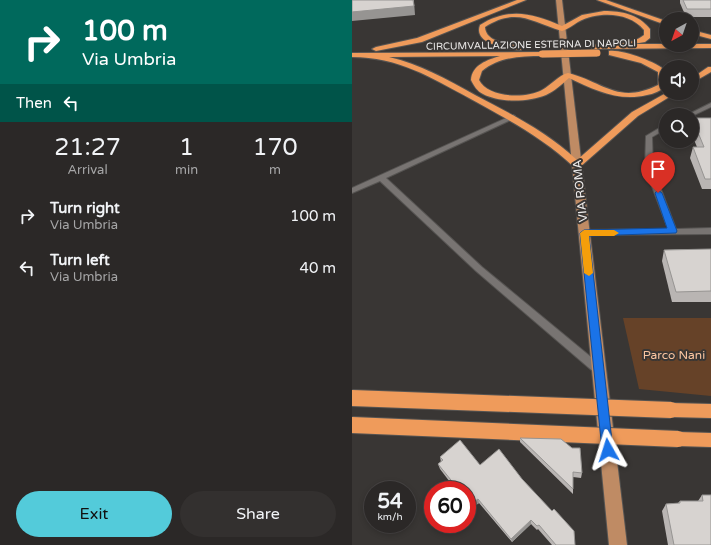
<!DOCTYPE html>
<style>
body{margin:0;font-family:"Varela Round",sans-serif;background:#33302f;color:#f1f3f6;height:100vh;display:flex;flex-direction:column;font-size:15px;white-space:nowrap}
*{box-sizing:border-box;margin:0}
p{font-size:13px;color:#a6a6a7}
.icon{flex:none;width:22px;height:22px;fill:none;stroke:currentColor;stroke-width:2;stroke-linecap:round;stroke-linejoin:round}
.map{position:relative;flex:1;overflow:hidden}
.details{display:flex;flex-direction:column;background:#2b2827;width:352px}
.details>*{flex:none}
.guide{background:#00695c;color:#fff;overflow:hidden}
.needle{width:26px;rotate:220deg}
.buttons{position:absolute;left:307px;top:12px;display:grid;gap:8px}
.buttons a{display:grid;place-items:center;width:40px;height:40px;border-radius:50%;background:#2b2827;box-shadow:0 2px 6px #0003,0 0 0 1px #474444;font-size:20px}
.speed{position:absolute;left:12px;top:481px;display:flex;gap:8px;font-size:20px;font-weight:700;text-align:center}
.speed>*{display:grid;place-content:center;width:52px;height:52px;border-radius:50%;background:#2b2827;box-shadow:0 2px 6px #0003,0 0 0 1px #474444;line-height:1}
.speed small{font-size:10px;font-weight:400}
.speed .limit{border:6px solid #d22;background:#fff;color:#111}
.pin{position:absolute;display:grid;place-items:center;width:34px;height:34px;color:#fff;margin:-41px -17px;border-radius:50% 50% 50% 0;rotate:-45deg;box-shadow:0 0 4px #0007}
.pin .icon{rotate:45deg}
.me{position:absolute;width:44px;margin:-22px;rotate:354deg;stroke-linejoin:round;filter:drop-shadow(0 0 3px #0008)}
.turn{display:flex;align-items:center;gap:14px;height:84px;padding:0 16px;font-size:18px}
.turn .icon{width:52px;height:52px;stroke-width:2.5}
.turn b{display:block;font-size:28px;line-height:34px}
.then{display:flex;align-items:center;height:38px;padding:0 16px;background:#0003;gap:8px;font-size:15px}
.eta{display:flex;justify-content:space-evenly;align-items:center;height:68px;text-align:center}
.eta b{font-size:24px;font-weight:600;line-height:28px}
.action{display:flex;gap:8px;margin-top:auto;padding:8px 16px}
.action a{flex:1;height:46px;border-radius:24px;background:#53cbda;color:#111;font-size:16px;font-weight:600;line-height:46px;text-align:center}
.action a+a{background:#33302f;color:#f1f3f6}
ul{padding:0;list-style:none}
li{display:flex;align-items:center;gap:12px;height:52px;padding:0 16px}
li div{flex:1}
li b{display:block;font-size:15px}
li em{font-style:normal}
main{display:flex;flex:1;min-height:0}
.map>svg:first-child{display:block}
.green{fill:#664228}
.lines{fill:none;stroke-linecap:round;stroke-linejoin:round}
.lane-casing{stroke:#565452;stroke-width:2}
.primary-casing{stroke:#565452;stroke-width:2}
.highway-casing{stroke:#565452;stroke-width:2}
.lane{fill:#787472;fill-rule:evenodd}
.primary{fill:#bf8b64;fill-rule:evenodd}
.highway{fill:#ef9b5b;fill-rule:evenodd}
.highway-bridge-far1-casing{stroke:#565452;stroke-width:8;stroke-linecap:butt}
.highway-bridge-casing{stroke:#565452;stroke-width:18;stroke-linecap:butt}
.highway-bridge-far1{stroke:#ef9b5b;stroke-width:7}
.highway-bridge{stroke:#ef9b5b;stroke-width:16}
.wall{fill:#b9b5b3}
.shaded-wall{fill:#969492}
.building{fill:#d7d3d0;stroke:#969492}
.route{fill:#1a73e8;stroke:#114b97}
.slow{fill:#f59e0b}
.labels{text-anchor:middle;stroke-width:4;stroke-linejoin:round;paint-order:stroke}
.far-street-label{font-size:10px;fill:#eeeceb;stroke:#393634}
.street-label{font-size:12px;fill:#eeeceb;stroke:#393634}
.park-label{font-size:12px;fill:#fac5a0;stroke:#393634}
</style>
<main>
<section class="details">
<div class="guide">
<div class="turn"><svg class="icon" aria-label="right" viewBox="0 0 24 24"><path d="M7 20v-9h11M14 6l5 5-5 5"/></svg><div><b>100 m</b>Via Umbria</div></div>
<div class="then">Then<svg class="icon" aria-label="left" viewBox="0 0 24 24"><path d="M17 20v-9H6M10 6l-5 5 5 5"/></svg></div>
</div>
<div class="eta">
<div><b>21:27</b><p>Arrival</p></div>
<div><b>1</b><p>min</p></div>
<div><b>170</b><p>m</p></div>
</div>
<ul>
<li><svg class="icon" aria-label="right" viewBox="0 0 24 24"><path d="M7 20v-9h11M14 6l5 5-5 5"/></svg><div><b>Turn right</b><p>Via Umbria</p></div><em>100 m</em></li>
<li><svg class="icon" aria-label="left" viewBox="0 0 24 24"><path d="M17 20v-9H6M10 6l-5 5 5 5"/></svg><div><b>Turn left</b><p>Via Umbria</p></div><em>40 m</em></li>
</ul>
<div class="action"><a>Exit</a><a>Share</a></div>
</section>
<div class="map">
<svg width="359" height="545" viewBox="0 0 359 545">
<rect width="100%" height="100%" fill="#393634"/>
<path class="green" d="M271,318H359V396L287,389Z"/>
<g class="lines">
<defs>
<g id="lane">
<path d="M359,103V107L340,116V115H335Z"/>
<path d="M161,115L163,116V118L34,178L130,267L251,367L252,370L251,373L247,375L243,373L124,271L28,181L0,193V188Z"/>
<path d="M314,124V129L300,137L301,168L324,229L359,228V234L229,235L228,233L229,231L232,230L316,229L293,168L294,136Z"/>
</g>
<path id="primary" d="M204,0H210L275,545H257Z"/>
<g id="highway">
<path d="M165,0H174L70,42L24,51L20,49L24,47L65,38Z"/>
<path d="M245,0H254L314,21V25Z"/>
<path d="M252,11C270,11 286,14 298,29V38L293,42L281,44H359V48L240,49V45C257,42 277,47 292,35V30C277,12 247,11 226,22C221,25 216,29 210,31C179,22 165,7 133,27C134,43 156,43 169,46V50H166C153,48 121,44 128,25C157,7 180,13 210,26L230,15Z"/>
<path d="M340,30L359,35V39L340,34Z"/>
<path d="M257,51C270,49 305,62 314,71V86C309,91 301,94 295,95C267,102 242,90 217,78C210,84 203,91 194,95C177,102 148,103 131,94C125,91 122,86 119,80C120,65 135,60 148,56L37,57C68,64 94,79 123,95C159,114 194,131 225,160L280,112L314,93H324L286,116L228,167H222C190,137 155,119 117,98C78,77 46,57 0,57V53L193,52V56H190C169,56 147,57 130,71L127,80C136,98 174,99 190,90C199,85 207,75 216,73C252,82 266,105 306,85V72L289,63L257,55Z"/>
<path d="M356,67H359V72L340,83V78Z"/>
<path d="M319,403L359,404V418L319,417L314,415L312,410L314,405Z"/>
<path d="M326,432L359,433V447L326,446L321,444L318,439L321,434Z"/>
</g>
</defs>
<use href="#lane" class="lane-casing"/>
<use href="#primary" class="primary-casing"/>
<use href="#highway" class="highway-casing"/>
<use href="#lane" class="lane"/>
<use href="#primary" class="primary"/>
<use href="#highway" class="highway"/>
<defs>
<path id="highway-bridge-far1" d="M190,54L245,53"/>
<g id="highway-bridge">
<path d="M0,398L319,410"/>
<path d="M0,425L326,439"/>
</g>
</defs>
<use href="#highway-bridge-far1" class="highway-bridge-far1-casing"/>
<use href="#highway-bridge" class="highway-bridge-casing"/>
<use href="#highway-bridge-far1" class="highway-bridge-far1"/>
<use href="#highway-bridge" class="highway-bridge"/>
</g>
<g class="wall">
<path d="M328,0H359V17H334L328,3Z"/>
<path d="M340,118H359V189H350L338,158L341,147H345L340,135Z"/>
<path d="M359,249V302H320L310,261L312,250Z"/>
<path d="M168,438L230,473L229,478L221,477V494L168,442Z"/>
<path d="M88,457L128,465L223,545H200L186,529L185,530L179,524L160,542L127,503L124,505L115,494V490H104L88,469L86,464L89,462Z"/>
<path d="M350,495L359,545H316L310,511L314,504L326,503L328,501H346Z"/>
</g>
<g class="shaded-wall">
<path d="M61,0H62V1L63,15L0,21V12Z"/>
<path d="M126,499L127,503L124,505L123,501Z"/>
<path d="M179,520V524L160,542L159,539Z"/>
</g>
<g class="building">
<path d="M0,0H61L62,6L0,12Z"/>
<path d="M331,0H359V9H335Z"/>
<path d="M340,118H359V179H353L341,147H352Z"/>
<path d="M359,249V291L324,292L312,250Z"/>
<path d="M168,438L209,439L220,448H228L230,473L221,472V489Z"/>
<path d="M108,440L128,465L147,449L170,479L200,511L202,509L222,531L223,545H204L187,525L185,526L179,520L159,539L126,499L123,501L112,487L109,490H107L86,464L91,460L88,457Z"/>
<path d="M350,495H359V545H322L314,504L328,503V501H351Z"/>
</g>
<path class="route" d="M306,190L310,193L325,231L324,233L237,236L261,450L260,454L256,456L251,454L250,450L228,233L232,230L315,228L303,193Z"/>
<path class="slow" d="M232,230H262L267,233L262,236H237L241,273L237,276L232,273L228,233Z"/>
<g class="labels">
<g class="far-street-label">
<text transform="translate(179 44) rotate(-1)" y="4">CIRCUMVALLAZIONE ESTERNA DI NAPOLI</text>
</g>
<g class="street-label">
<text transform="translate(228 191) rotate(-96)" y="4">VIA ROMA</text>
</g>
<g class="park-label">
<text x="322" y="359">Parco Nani</text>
</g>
</g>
</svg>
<div class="buttons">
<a><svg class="needle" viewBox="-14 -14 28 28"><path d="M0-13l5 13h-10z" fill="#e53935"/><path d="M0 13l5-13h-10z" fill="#a6a6a7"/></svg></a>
<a><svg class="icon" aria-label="sound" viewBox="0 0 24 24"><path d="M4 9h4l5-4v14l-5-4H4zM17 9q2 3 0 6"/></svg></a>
<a><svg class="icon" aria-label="search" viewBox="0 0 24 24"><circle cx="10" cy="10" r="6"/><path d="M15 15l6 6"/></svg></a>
</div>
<div class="speed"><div>54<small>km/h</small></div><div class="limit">60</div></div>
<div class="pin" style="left:306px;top:193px;background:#d93025"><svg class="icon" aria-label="arrive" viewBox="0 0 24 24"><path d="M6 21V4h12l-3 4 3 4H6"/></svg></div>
<svg class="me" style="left:256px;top:450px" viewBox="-20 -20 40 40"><path d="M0-17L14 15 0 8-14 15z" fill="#1a73e8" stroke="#fff" stroke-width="4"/></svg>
</div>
</main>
